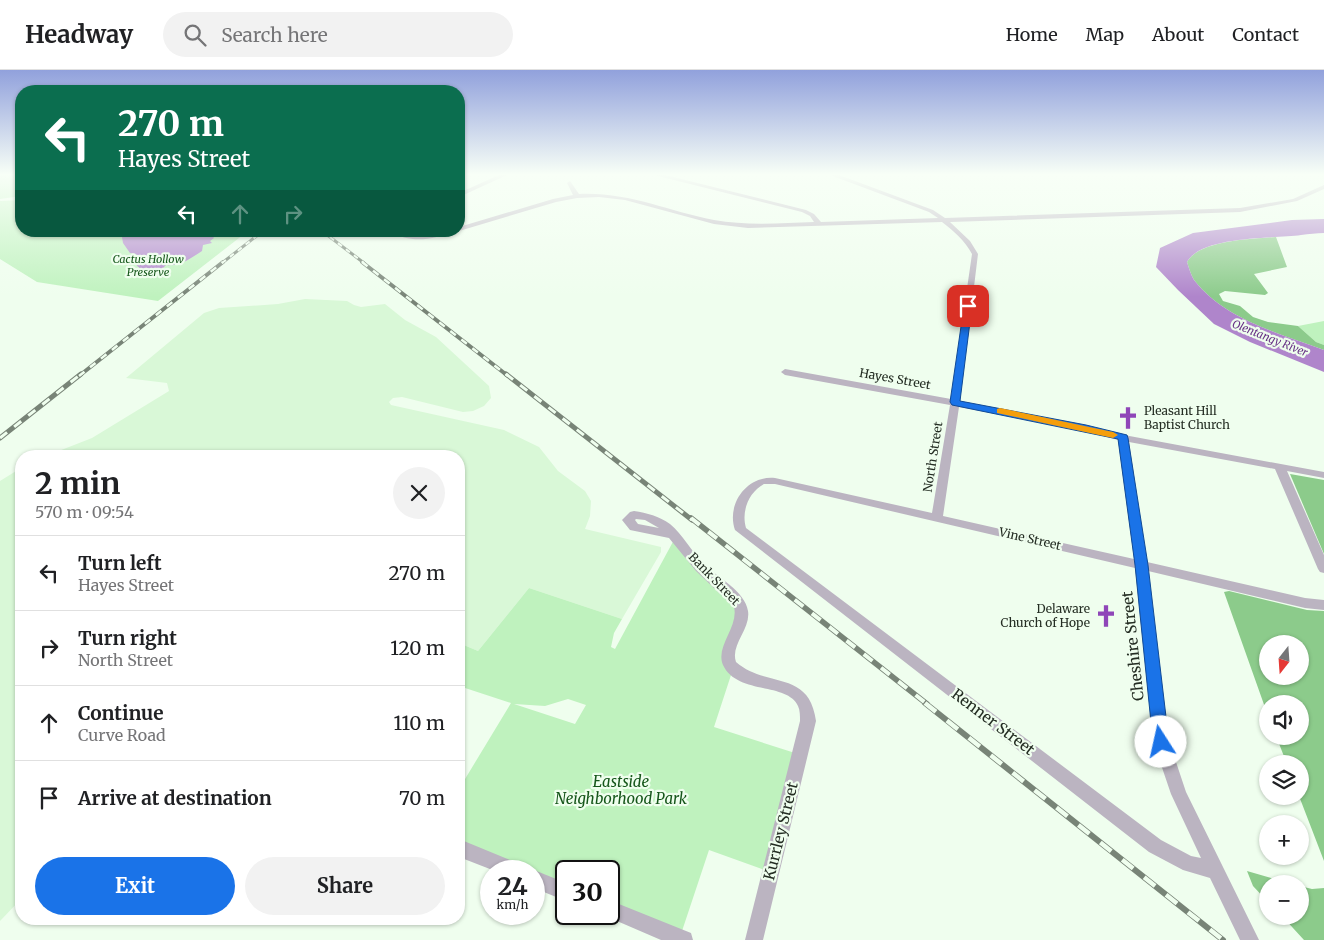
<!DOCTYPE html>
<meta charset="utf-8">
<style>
body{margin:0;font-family:Merriweather,serif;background:#f2f2f2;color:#202124;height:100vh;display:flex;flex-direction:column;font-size:19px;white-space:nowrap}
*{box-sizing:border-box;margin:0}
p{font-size:16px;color:#757577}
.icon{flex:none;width:28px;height:28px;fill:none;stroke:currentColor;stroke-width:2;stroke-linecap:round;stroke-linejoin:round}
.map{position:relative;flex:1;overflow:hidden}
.sheet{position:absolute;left:15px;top:380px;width:450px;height:475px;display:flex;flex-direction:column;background:#fff;border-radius:20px;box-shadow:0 1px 4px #0004}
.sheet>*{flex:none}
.guide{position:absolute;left:15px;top:15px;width:450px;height:152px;border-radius:20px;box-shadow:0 1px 4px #0004;background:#0b6e4f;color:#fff;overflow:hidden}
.needle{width:32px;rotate:197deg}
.fabs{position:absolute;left:1259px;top:565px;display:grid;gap:10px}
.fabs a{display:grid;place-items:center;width:50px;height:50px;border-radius:50%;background:#fff;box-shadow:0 1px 4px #0004;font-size:25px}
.speed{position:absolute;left:480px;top:790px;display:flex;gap:10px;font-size:25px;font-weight:700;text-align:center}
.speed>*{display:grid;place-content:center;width:65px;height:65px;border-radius:50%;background:#fff;box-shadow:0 1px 4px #0004;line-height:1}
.speed small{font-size:12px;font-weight:400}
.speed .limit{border:2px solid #111;border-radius:8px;background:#fff;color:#111}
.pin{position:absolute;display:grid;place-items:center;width:42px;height:42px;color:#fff;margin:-21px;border-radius:10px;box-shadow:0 2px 8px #0006}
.me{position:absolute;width:55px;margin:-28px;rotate:350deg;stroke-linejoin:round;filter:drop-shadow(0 0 4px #0008)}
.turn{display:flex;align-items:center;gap:18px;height:105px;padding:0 20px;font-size:22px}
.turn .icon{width:65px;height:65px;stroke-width:2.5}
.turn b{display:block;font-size:35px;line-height:42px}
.lanes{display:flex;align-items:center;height:48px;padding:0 20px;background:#0003;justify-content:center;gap:25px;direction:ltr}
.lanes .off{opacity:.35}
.round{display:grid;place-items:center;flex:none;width:52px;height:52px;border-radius:26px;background:#f2f2f2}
.head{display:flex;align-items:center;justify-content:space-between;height:85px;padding:0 20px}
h1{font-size:30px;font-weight:700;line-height:38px}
.button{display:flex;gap:10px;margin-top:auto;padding:10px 20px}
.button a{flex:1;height:58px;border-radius:30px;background:#1a73e8;color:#fff;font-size:20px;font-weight:700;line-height:58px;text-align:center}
.button a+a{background:#f2f2f2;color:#202124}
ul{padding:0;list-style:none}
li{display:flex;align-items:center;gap:15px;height:75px;padding:0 20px;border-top:1px solid #e0e0e0}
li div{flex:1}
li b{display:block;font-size:19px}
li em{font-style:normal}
header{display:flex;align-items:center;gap:30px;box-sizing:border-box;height:70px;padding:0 25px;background:#fff;border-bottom:1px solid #e0e0e0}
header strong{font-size:24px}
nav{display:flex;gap:28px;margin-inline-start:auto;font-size:18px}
.search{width:350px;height:45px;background:#f2f2f2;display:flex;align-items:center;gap:12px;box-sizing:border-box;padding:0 18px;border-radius:28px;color:#757577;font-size:19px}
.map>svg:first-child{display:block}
.built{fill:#d9f8d7}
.green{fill:#bff2be;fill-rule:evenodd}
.forest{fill:#8ccb8b;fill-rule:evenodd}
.water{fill:#af85cb}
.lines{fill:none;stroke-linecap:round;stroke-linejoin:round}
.street{fill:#bbb4c1;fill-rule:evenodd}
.rail-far4-casing{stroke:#788477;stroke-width:3}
.rail-far3-casing{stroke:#788477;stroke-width:4}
.rail-far2-casing{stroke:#788477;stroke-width:5}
.rail-far1-casing{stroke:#788477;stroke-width:5.5}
.rail-casing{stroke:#788477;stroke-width:6}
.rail-far4{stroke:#effeee;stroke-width:2;stroke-dasharray:5;stroke-linecap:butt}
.rail-far3{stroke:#effeee;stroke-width:2.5;stroke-dasharray:7;stroke-linecap:butt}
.rail-far2{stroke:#effeee;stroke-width:3;stroke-dasharray:9;stroke-linecap:butt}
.rail-far1{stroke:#effeee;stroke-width:4;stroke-dasharray:11;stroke-linecap:butt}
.rail{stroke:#effeee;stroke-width:4.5;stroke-dasharray:14;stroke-linecap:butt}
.route{fill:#1a73e8;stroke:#114b97}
.slow{fill:#f59e0b}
.labels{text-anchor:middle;stroke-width:4.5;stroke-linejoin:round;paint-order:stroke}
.far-park-label{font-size:11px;font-style:italic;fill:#15561a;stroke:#effeee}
.far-water-label{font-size:11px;font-style:italic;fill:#663084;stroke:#effeee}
.street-label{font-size:12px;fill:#242d23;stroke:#effeee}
.poi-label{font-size:12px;fill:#242d23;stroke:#effeee;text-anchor:start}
.near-street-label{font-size:15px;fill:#242d23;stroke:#effeee}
.near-park-label{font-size:15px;font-style:italic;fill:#15561a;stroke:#effeee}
</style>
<header>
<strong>Headway</strong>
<div class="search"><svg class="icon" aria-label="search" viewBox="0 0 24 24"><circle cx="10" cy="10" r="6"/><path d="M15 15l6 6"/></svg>Search here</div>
<nav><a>Home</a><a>Map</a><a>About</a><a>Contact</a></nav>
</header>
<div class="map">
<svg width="1324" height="870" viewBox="0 0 1324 870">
<rect width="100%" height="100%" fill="#effeee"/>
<g class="built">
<path d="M305,229L347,231L354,235L361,237L385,234L405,250L436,267L489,316L491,328L484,336L473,341L463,342L402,327L393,328L389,332L391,335L504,360L539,377L558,401L585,421L591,431L590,446L585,459L661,477V482L622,549L529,518L478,581L459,573V386H46L92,368L169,321L167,313L126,308L204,243L219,238L278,234Z"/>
<path d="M21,398V829L0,851V411Z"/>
</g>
<g class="green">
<path d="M0,105H21V126L0,129Z"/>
<path d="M21,130V161H248L158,231L37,212L0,189V131Z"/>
<path d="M1324,251V275L1316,272L1298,256Z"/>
<path d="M675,468L736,534L732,602L714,657L795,683L765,800L709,780L682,861L609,831V801H566V814L459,770V719L511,633L459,616V573L478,581L529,518L622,549L614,563L611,577L615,579ZM568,629L586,635L575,654L514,634L545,636Z"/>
</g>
<g class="forest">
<path d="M1276,167L1287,197L1254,204L1268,223L1265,225L1225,221L1219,224L1223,231L1240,236L1253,247L1268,252L1298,256L1316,272L1324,275V280C1279,263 1225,250 1194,210C1191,205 1189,198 1187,192C1199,170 1253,169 1276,167Z"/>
<path d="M1290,404L1324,410V484Z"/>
<path d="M1229,521L1307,540L1324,541V791L1299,726L1300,694H1287L1276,666H1300V634H1268L1267,643L1224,522ZM1268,574H1300V606H1268Z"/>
<path d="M1247,801L1292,814H1268L1267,831L1253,816Z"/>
<path d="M1300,816L1312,819L1324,818V870H1304L1282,846H1300Z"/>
</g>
<g class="water">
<path d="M1324,149V163C1316,163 1309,164 1301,165C1274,169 1202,165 1187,192C1189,198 1191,205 1194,210C1225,250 1279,263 1324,280V302L1250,272L1214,254L1178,220L1156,197L1160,178L1193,163L1292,150Z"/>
<path d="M121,161H223L212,165L214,168L210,171L212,173L203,175L202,181C191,188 180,197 166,195L162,199L146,203L136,195V184L130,183L123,173Z"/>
</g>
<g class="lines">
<g class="street">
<path d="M499,105H507L459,127V123Z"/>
<path d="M654,105H665L806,140L814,144L821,152L938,148L929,142L830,105H839L933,140L945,148L1240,138L1293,129L1324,115V119L1297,131L1240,142L950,152L970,171L978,184L960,331L1086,355L1124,365L1324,402V408L1287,401L1324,485V503L1320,502L1318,499L1275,399L1129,372L1147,492L1305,528L1324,530V540L1305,538L1148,501L1169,671L1186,722L1259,870H1240L1210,808L1183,800L1149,782L735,460C726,434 747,405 775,408L932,443L950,335L785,305L781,302L785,299L951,329L972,184C965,171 954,161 942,152L748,158L714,154L625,130L599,127L577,128L556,132L459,161V157L553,129L573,125L567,113L570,111L579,124C630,122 666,141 714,150C747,156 781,153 814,152L810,146L802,142ZM959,337L1085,361L1118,370L1134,489L943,446ZM764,414H775L1135,498L1153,671L1171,724L1201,788L1191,786L1161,770L746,458C741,441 749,422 764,414Z"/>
<path d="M392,161L414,165L452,161C436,170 407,174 392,161Z"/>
<path d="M634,441C647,443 659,446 670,454C683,465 691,481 704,494C718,508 745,521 748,541C751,559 730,575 736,592C767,619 809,599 816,651L763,870H745L800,651C800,646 800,640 798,636C787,612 737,625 723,595C715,576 739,557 734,537L696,501L669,468L630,460L622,450L630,442ZM636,449L645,450L659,458L638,454L635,450Z"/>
<path d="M459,769L522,795L525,801H495L459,787Z"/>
<path d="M534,800L566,813V831L534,818V801H531Z"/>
<path d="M609,830L691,863L693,870H661L603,845L602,844H609Z"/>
</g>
<defs>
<g id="rail-far4">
<path d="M322,161L364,193"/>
<path d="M222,193L263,161"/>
</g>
<g id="rail-far3">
<path d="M362,192L508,306"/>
<path d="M79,306L223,192"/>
</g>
<g id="rail-far2">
<path d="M506,304L692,450"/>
<path d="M0,368L81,304"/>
</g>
<path id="rail-far1" d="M691,448L927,634"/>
<path id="rail" d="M925,633L1223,870"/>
</defs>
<use href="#rail-far4" class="rail-far4-casing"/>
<use href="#rail-far3" class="rail-far3-casing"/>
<use href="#rail-far2" class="rail-far2-casing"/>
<use href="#rail-far1" class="rail-far1-casing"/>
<use href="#rail" class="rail-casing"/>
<use href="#rail-far4" class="rail-far4"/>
<use href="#rail-far3" class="rail-far3"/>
<use href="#rail-far2" class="rail-far2"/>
<use href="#rail-far1" class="rail-far1"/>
<use href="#rail" class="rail"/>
</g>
<linearGradient id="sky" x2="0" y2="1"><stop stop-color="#91a1dc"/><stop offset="0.46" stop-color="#f8fff7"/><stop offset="1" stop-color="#f8fff7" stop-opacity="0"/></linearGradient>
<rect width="1324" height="227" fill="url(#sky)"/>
<path class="route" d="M968,233L972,236L960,331L1086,355L1127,365L1128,368L1148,495L1169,672L1167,676L1161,678L1156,676L1153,672L1135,495L1118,369L952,335L950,332L964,236Z"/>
<path class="slow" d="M1000,338L1113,362L1118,365L1113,368L997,343V339Z"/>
<defs>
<symbol id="church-bare" viewBox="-9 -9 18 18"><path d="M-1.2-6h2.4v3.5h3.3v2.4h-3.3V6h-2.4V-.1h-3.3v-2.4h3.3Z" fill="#8f46b8" stroke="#effeee" stroke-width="2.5" paint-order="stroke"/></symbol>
</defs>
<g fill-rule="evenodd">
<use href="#church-bare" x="1112" y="332" width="32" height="32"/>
<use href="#church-bare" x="1090" y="530" width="32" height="32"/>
</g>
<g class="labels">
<g class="far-park-label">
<text x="148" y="193">Cactus Hollow<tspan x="148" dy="13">Preserve</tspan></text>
</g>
<g class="far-water-label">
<text transform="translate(1270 268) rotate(22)" y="4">Olentangy River</text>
</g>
<g class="street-label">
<text transform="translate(895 309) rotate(10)" y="4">Hayes Street</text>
<text transform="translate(933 387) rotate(-81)" y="4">North Street</text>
<text transform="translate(1030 469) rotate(13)" y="4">Vine Street</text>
<text transform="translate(714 509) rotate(46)" y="4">Bank Street</text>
</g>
<g class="poi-label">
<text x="1144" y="345">Pleasant Hill<tspan x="1144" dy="14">Baptist Church</tspan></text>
<text x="1090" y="543" text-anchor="end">Delaware<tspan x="1090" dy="14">Church of Hope</tspan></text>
</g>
<g class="near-street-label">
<text transform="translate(1133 576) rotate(-96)" y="5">Cheshire Street</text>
<text transform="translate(993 652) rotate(37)" y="5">Renner Street</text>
<text transform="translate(781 761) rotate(-76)" y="5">Kurrley Street</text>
</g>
<g class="near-park-label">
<text x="621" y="717">Eastside<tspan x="621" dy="17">Neighborhood Park</tspan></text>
</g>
</g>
</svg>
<div class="fabs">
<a><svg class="needle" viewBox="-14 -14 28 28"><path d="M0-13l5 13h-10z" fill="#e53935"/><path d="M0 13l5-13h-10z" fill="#757577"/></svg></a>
<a><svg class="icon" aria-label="sound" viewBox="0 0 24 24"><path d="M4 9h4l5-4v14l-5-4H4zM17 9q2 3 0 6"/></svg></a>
<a><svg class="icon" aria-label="layers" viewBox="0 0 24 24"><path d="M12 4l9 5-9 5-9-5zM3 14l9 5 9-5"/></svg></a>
<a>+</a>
<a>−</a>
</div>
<div class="speed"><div>24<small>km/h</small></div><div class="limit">30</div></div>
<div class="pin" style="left:968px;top:236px;background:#d93025"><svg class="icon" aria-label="arrive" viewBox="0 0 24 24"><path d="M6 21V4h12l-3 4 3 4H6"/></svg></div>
<svg class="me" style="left:1161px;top:672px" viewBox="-20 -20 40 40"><circle r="19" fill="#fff"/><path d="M0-13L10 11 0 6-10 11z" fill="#1a73e8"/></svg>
<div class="guide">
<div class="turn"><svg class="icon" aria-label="left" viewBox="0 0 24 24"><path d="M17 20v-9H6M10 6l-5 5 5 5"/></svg><div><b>270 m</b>Hayes Street</div></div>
<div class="lanes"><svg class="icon" aria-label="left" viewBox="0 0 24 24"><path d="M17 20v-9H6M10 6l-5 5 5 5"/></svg><svg class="icon off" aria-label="ahead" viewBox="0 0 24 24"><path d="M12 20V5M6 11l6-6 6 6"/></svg><svg class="icon off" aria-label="right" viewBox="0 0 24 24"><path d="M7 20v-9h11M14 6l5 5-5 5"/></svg></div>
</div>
<section class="sheet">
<div class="head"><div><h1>2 min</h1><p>570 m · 09:54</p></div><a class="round"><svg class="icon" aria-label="close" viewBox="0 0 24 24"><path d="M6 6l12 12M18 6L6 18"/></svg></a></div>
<ul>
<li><svg class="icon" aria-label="left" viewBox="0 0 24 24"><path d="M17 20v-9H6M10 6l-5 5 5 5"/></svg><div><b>Turn left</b><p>Hayes Street</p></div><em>270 m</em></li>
<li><svg class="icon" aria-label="right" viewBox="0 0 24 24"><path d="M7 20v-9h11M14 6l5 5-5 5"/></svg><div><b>Turn right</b><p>North Street</p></div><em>120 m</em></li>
<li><svg class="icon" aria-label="ahead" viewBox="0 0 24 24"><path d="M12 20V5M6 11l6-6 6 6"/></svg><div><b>Continue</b><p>Curve Road</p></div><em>110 m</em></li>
<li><svg class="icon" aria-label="arrive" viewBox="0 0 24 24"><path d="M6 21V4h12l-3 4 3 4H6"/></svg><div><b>Arrive at destination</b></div><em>70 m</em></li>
</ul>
<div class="button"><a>Exit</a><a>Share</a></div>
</section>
</div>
